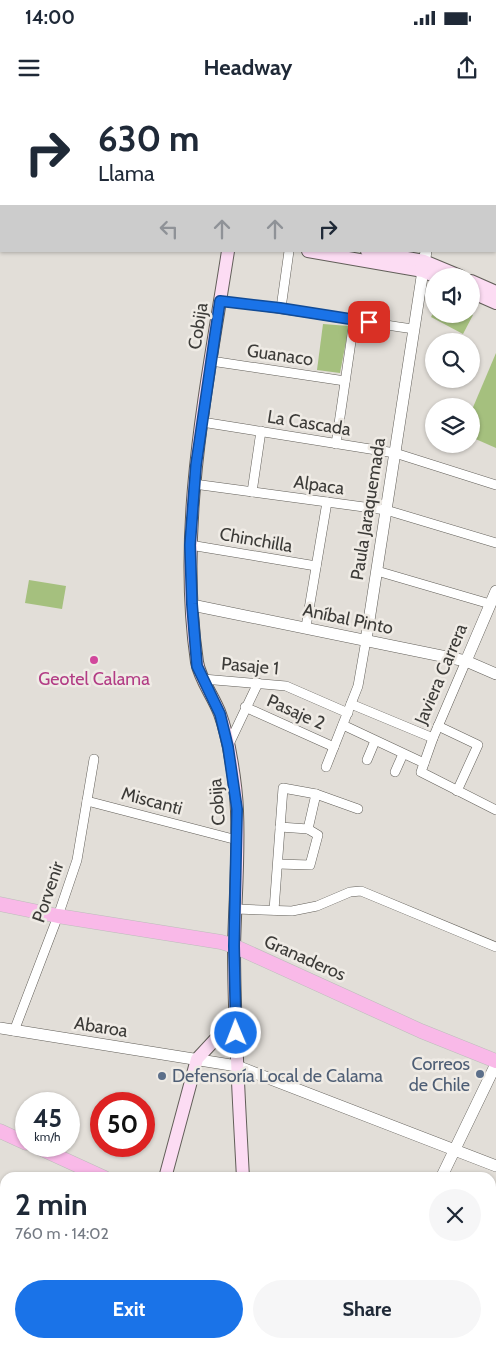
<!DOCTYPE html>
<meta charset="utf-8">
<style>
body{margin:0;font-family:Cabin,sans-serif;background:#f6f6f7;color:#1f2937;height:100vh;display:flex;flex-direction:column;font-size:19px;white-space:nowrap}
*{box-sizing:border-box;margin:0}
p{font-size:16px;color:#747a83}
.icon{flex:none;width:28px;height:28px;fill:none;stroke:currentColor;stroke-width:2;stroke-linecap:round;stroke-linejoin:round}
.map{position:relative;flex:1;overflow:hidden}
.details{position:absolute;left:0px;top:1072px;width:496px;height:176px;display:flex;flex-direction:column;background:#fff;border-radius:15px 15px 0 0;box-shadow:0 1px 4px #0004}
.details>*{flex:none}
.hud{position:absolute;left:0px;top:0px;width:496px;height:152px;box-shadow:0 1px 4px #0004;background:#fff;color:#1f2937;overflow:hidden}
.tools{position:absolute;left:425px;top:168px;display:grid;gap:10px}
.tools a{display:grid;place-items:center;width:55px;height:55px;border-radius:50%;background:#fff;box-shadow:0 1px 4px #0004;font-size:25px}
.speed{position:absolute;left:15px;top:992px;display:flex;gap:10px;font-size:25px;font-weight:700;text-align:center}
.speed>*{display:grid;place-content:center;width:65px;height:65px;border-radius:50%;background:#fff;box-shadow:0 1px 4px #0004;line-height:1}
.speed small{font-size:12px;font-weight:400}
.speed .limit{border:8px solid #d22;background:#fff;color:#111}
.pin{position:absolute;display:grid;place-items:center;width:42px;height:42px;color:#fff;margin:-21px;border-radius:10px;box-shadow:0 2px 8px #0006}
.me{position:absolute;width:55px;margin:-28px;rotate:359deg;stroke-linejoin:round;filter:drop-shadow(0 0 4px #0008)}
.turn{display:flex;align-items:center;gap:18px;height:105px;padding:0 15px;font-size:22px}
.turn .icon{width:65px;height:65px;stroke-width:2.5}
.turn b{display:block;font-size:35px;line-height:42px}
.lanes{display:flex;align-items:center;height:48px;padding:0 15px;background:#0003;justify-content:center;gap:25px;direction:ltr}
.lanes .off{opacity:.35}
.round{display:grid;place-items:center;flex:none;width:52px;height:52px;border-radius:26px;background:#f6f6f7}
.overview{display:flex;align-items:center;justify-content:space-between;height:85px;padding:0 15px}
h1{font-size:30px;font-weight:800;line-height:38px}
.action{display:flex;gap:10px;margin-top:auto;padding:10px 15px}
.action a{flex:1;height:58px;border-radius:30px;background:#1a73e8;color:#fff;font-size:20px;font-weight:800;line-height:58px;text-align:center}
.action a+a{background:#f6f6f7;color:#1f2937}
.status{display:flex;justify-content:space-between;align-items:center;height:35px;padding:0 25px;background:#fff;direction:ltr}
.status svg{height:14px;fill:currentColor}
header{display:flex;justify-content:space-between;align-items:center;height:65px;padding:0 15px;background:#fff;font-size:22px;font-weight:800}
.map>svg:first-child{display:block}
.green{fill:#a5c07e}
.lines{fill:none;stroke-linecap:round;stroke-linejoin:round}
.minor-casing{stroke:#625f59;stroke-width:10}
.tertiary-casing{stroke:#625f59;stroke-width:12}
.secondary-casing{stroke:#625f59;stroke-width:14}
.primary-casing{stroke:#bdbcbb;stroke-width:15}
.minor{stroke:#fff;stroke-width:9}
.tertiary{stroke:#fff;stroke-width:11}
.secondary{stroke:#fcdcf3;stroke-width:12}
.primary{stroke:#f9b9e8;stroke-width:14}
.route-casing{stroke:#114b97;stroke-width:12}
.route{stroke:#1a73e8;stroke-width:9}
.hotel-dot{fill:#d1479c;stroke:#efebe5;stroke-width:2}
.service-dot{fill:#5c6f8a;stroke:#efebe5;stroke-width:2}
.labels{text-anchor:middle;stroke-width:5;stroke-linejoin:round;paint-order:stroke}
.street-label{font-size:18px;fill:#3c3b38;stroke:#efebe5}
.hotel-label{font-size:18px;fill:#b23c85;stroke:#efebe5}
.service-label{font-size:18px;fill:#4e5e75;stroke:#efebe5;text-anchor:end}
</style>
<div class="status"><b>14:00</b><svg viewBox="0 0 49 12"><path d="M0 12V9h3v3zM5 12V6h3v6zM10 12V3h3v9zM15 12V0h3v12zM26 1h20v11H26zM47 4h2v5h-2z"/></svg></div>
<header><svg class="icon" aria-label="menu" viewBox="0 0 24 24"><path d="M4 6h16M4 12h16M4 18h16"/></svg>Headway<svg class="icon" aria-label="share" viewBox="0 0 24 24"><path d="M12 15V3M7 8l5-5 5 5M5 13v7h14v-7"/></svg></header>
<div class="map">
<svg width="496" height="1248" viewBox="0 0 496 1248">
<rect width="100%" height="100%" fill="#e2ded8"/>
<g class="green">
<path d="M434,211V214H471L473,215L463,234L431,217Z"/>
<path d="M323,224L349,226L340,273L317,270Z"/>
<path d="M496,253V348L471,337V312Z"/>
<path d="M29,480L66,486L62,509L25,503Z"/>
</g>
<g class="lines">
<defs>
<g id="minor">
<path d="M374,0L381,1"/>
<path d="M495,57L496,58"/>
<path d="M495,83L496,80"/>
<path d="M495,121H496"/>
<path d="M220,201C285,208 349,220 414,229"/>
<path d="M281,208L289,151"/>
<path d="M211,261L345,281"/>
<path d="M202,322L395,353L496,385"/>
<path d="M336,344L354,221"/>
<path d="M194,384L386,410L496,443"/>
<path d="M252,392L261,331"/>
<path d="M190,445L316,466"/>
<path d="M377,471L490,504"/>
<path d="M306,527L327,402"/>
<path d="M466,561L433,638L421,672L496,710"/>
<path d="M203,579L286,586L348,613"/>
<path d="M351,604L433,638"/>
<path d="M245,607L334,647"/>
<path d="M343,625L424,663"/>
<path d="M438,626L478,645L457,691"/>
<path d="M229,644L258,583"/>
<path d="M367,660L375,641"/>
<path d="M326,667L358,586L366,540"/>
<path d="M395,672L403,654"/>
<path d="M87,701L237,740"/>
<path d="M280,727L308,729"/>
<path d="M278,764L310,765L318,735L308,729L316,694"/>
<path d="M236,809L292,811L317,806L350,792L361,791L496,847"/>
<path d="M274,810L283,688L316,694L358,709"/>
<path d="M14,931L58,816L77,760L94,659"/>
<path d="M0,1170L5,1172"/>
<path d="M165,1244L175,1248"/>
</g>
<g id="tertiary">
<path d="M449,1L450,0"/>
<path d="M192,505L466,561L496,574"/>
<path d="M366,540L426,151"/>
<path d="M466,561L496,491"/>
<path d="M0,928L237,966L496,1066"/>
<path d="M441,1078L496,964"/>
<path d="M359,1248L361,1244"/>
</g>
<g id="secondary">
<path d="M251,1V0"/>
<path d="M0,97H1"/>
<path d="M0,108H1"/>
<path d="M228,151C207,287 177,425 197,562C200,580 214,597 220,614C229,638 236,684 237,711C239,756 235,802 234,847C234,924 239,1001 243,1078"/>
<path d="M308,151L423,171L434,176"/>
<path d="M367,151L424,161L460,176"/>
<path d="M471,181L496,192"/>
<path d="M471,192L496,203"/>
<path d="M165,1078L197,959L236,917"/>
<path d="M491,1139L496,1128"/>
<path d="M120,1248L121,1244"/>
<path d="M446,1248L448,1244"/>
</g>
<g id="primary">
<path d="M0,804L58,816L221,842L234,846L421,931L496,961"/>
<path d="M0,1031L26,1043"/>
<path d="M35,1046L105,1078"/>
<path d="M491,1237L496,1239"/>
</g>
</defs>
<use href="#minor" class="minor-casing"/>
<use href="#tertiary" class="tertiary-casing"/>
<use href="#secondary" class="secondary-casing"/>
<use href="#primary" class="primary-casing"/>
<use href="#minor" class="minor"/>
<use href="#tertiary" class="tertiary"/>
<use href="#secondary" class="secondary"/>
<use href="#primary" class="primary"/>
</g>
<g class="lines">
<defs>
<path id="route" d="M236,933L234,846L237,709L228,647L220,614L197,566L192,504L190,445L196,365L220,201L280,208L369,222"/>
</defs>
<use href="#route" class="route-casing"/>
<use href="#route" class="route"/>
</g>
<circle class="hotel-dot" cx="94" cy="560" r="5"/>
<g class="service-dot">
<circle cx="480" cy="974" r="5"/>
<circle cx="162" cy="976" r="5"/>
</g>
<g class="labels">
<g class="street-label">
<text transform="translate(198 226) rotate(-81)" y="6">Cobija</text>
<text transform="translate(280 255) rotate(8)" y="6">Guanaco</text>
<text transform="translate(309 323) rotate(9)" y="6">La Cascada</text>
<text transform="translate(319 385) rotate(8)" y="6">Alpaca</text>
<text transform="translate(368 409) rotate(-81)" y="6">Paula Jaraquemada</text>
<text transform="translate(256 440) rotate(10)" y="6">Chinchilla</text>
<text transform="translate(348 519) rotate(12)" y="6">Aníbal Pinto</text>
<text transform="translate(250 566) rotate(5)" y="6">Pasaje 1</text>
<text transform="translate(441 574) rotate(-67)" y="6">Javiera Carrera</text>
<text transform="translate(296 612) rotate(24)" y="6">Pasaje 2</text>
<text transform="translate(152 701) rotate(15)" y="6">Miscanti</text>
<text transform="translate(217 702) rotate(-95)" y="6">Cobija</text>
<text transform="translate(48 792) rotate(-71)" y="6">Porvenir</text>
<text transform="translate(305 858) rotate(24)" y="6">Granaderos</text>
<text transform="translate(101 927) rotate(9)" y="6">Abaroa</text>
</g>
<g class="hotel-label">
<text x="94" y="585">Geotel Calama</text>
</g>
<g class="service-label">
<text x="470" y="970">Correos<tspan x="470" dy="21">de Chile</tspan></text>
<text x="172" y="982" text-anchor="start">Defensoría Local de Calama</text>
</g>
</g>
</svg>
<div class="tools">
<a><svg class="icon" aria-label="sound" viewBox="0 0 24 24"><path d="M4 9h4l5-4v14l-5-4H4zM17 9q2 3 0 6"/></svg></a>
<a><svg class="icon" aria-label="search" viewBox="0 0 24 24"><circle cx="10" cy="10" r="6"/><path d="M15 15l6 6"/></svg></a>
<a><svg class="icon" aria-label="layers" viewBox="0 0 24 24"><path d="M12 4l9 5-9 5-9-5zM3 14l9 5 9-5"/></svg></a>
</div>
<div class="speed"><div>45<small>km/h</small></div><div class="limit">50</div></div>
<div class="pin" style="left:369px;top:222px;background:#d93025"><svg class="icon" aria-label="arrive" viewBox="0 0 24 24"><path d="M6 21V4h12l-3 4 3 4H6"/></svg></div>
<svg class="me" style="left:236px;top:933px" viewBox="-20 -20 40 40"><circle r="17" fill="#1a73e8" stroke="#fff" stroke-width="3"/><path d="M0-11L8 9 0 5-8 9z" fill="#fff"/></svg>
<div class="hud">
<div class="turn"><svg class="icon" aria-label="right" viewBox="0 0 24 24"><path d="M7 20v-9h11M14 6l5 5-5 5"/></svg><div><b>630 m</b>Llama</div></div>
<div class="lanes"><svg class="icon off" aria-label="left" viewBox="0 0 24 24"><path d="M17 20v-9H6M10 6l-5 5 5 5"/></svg><svg class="icon off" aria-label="ahead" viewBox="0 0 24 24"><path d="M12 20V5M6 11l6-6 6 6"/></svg><svg class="icon off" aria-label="ahead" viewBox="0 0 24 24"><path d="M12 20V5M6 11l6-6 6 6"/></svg><svg class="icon" aria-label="right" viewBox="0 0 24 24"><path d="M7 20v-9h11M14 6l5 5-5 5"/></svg></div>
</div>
<section class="details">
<div class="overview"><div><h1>2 min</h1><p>760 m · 14:02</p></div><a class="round"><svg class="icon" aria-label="close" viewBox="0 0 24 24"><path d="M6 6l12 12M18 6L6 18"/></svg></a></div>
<div class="action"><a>Exit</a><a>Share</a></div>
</section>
</div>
